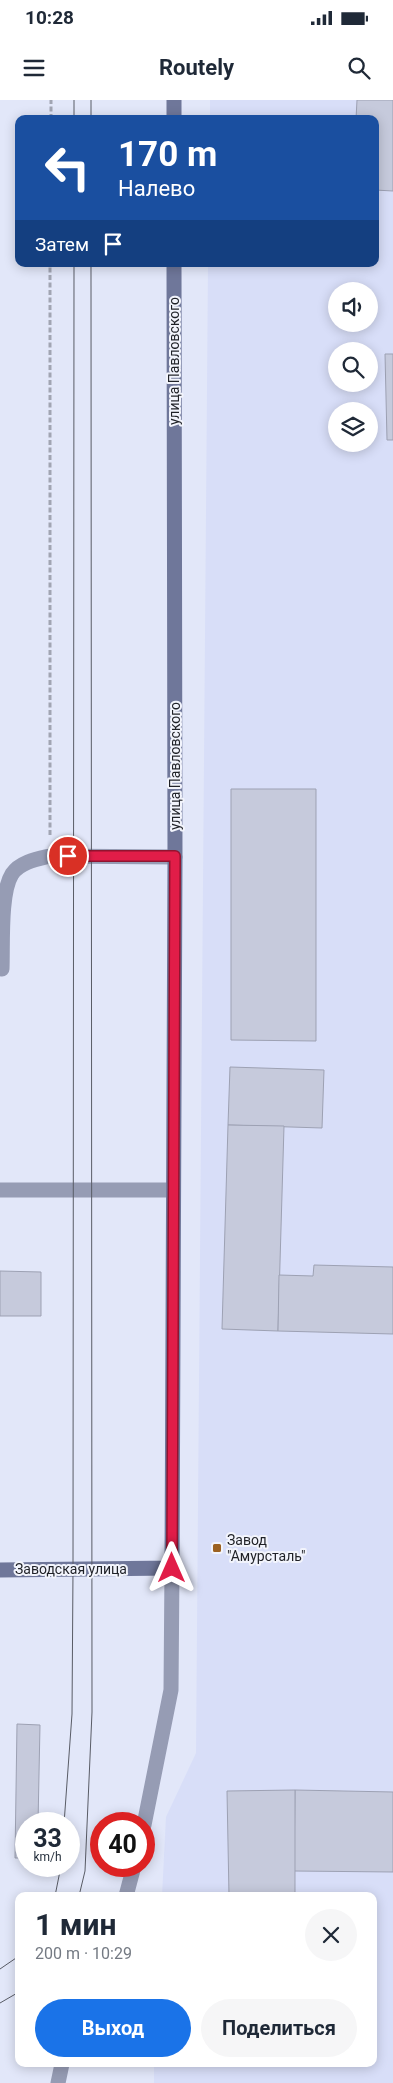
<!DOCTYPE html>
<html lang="ru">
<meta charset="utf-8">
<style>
body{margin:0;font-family:Roboto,sans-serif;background:#f6f6f7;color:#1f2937;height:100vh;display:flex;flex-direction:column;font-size:19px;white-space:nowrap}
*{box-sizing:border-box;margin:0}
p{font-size:16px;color:#747a83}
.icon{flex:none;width:28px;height:28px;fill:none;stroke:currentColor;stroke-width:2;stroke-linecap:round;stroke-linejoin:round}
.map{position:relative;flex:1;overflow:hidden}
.drawer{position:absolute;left:15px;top:1792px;width:362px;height:175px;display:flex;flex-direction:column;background:#fff;border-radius:10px;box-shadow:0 2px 12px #0003}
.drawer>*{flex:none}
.top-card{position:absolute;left:15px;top:15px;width:364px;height:152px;border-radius:10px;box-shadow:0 2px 12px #0003;background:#1a4fa0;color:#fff;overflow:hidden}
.buttons{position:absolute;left:328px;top:182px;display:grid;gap:10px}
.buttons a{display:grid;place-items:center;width:50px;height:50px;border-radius:50%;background:#fff;box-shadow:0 2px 12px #0003;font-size:25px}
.speed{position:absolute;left:15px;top:1712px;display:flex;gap:10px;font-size:25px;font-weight:700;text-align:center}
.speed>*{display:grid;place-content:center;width:65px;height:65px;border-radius:50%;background:#fff;box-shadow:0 2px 12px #0003;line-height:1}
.speed small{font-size:12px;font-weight:400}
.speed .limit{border:8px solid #d22;background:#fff;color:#111}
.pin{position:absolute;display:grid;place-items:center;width:42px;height:42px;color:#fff;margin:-21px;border:2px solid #fff;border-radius:50%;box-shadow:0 1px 5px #0007}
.me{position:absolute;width:55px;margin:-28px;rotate:0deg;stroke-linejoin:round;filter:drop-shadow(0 0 4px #0008)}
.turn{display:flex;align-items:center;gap:18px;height:105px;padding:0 20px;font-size:22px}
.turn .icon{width:65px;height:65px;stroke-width:2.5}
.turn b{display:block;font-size:35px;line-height:42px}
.then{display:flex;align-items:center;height:48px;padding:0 20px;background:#0003;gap:10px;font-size:19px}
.round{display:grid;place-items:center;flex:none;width:52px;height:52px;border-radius:26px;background:#f6f6f7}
.overview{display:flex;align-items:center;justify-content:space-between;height:85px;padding:0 20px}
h1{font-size:30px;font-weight:700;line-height:38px}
.button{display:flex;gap:10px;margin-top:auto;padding:10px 20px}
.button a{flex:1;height:58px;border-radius:30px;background:#1a73e8;color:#fff;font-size:20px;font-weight:700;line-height:58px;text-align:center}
.button a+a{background:#f6f6f7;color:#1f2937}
.status{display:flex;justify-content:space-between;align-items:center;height:35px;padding:0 25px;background:#fff;direction:ltr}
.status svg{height:14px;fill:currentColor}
header{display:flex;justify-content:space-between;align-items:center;height:65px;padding:0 20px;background:#fff;font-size:22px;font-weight:700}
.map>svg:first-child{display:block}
.built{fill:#d8def8;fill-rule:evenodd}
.building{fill:#c6cadc;stroke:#9da1b3}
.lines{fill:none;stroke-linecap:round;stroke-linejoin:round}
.path{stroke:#a1a5b3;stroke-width:3;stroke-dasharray:5 2.5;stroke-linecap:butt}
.lane{stroke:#969cb4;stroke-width:15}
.secondary{stroke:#6f779a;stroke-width:15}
.tram{stroke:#595c66;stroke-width:1}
.route-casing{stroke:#92132f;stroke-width:12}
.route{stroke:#e11d48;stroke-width:9}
.poi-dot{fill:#9c6121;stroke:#f2f4fc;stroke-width:2}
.labels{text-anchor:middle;stroke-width:4;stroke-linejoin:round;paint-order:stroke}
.street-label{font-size:14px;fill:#1f2127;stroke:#f2f4fc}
.poi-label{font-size:14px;fill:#1f2127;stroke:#f2f4fc;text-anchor:start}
</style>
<div class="status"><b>10:28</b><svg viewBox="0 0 49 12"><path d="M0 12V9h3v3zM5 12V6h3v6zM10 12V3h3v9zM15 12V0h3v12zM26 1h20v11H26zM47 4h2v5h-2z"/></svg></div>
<header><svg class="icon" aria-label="menu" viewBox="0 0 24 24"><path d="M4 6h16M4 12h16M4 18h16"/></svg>Routely<svg class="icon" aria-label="search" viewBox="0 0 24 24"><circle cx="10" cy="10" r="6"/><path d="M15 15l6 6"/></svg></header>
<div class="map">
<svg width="393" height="1983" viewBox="0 0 393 1983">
<rect width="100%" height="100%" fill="#e2e7f9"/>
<path class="built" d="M210,0H393V1983H154V1964H374V1796H162L166,1717L196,1653L208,164H375V19H210ZM336,191H369V224H336ZM336,251H369V284H336ZM336,311H369V344H336Z"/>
<g class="building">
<path d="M357,0H393V91L375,90V19H356Z"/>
<path d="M385,254H393V340H387Z"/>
<path d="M231,689H316V941L231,940Z"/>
<path d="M230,967L324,970L322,1028L228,1025Z"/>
<path d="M228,1025L284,1026L278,1231L222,1229Z"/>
<path d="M314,1165L393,1167V1234L278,1231L279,1175L313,1176Z"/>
<path d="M0,1171L41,1172V1216H0Z"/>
<path d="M17,1624L40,1625L38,1724H26V1758H15Z"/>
<path d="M295,1690L393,1692V1772L294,1771Z"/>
<path d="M295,1690V1796H229L227,1691Z"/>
</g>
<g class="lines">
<g class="path">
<path d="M51,19V0"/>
<path d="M50,735V164"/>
</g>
<g class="lane">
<path d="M2,869C3,844 0,793 12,774C20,762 37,759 50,756L175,757"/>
<path d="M0,1090H173"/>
<path d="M144,1725L171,1590L172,1468"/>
<path d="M126,1796L134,1766"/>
<path d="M58,1983L62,1964"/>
</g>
<g class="secondary">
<path d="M174,0V19"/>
<path d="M0,1470L172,1468L175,757L174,164"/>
</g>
<g class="tram">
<path d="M91,0V19"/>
<path d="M74,19V0"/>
<path d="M64,1724L72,1614L73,1470L74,164"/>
<path d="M55,1796L61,1766"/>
<path d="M79,1796L85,1771L92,1612L91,164"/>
<path d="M0,1869L19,1856"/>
<path d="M0,1903L19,1892"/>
</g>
</g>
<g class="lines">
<defs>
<path id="route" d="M68,756H175L172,1468"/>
</defs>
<use href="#route" class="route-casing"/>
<use href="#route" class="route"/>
</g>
<rect class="poi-dot" x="212" y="1443" width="10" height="10" rx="2.5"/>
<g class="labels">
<g class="street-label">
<text transform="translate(174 261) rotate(-90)" y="5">улица Павловского</text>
<text transform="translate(175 666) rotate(-90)" y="5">улица Павловского</text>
<text x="71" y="1474">Заводская улица</text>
</g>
<g class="poi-label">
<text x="227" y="1445">Завод<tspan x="227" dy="16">"Амурсталь"</tspan></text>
</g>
</g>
</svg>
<div class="buttons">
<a><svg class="icon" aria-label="sound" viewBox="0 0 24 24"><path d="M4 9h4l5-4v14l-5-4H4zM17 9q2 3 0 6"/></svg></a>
<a><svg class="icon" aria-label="search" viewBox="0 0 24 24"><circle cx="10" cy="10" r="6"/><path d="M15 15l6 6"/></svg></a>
<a><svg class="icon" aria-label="layers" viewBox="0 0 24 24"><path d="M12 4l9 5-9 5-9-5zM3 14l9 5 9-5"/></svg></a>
</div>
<div class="speed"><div>33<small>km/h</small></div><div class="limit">40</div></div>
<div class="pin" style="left:68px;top:756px;background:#d93025"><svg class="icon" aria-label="arrive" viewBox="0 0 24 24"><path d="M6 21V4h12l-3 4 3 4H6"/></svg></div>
<svg class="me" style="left:172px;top:1468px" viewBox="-20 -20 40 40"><path d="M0-17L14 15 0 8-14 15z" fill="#e11d48" stroke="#fff" stroke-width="4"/></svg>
<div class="top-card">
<div class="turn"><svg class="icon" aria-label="left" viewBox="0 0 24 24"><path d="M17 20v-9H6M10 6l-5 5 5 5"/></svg><div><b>170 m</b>Налево</div></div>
<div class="then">Затем<svg class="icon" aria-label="arrive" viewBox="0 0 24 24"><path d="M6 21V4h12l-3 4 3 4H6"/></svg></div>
</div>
<section class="drawer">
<div class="overview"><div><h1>1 мин</h1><p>200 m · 10:29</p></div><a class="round"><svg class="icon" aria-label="close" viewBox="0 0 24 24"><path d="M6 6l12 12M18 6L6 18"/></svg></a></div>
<div class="button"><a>Выход</a><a>Поделиться</a></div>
</section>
</div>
